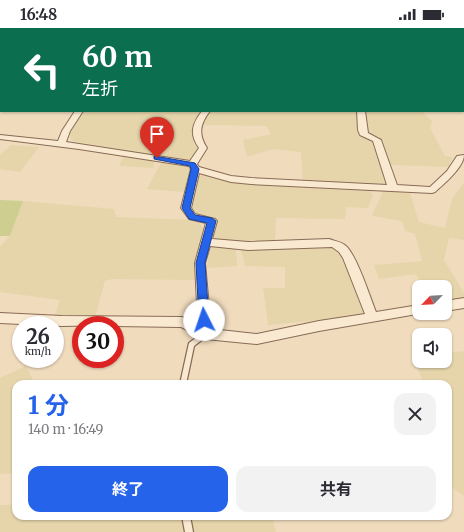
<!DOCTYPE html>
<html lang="ja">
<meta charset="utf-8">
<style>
body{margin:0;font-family:Merriweather,"Noto Sans JP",serif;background:#f2f2f3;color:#2b2b33;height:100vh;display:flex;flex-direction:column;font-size:15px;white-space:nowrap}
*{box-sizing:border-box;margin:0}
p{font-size:13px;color:#7c7c81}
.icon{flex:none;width:22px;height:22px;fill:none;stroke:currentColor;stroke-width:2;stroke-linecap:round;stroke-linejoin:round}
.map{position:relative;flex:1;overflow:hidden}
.panel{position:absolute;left:12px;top:352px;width:440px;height:140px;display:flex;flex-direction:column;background:#fff;border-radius:12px;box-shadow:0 1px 3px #0004}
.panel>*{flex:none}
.guide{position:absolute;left:0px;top:0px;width:464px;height:84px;box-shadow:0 1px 3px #0004;background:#0b6e4f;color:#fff;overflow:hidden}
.needle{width:26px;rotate:245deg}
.tools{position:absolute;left:412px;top:252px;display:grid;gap:8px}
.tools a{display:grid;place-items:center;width:40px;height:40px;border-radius:8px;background:#fff;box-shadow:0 1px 3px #0004;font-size:20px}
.speed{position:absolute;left:12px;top:288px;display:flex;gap:8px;font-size:20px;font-weight:700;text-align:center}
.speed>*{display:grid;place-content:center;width:52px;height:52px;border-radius:50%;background:#fff;box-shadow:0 1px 3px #0004;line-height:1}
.speed small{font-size:10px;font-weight:400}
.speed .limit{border:6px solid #d22;background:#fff;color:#111}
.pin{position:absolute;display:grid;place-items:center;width:34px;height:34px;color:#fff;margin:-41px -17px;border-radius:50% 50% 50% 0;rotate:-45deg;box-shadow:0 0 4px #0007}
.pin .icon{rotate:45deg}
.me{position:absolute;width:44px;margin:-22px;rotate:356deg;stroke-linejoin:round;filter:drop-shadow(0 0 3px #0008)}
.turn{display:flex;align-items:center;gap:14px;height:84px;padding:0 16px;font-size:18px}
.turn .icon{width:52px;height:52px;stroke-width:2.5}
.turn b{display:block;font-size:28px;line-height:34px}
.round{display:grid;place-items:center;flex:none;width:42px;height:42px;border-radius:12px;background:#f2f2f3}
.head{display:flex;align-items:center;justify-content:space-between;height:68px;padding:0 16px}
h1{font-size:24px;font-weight:700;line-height:30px;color:#2563eb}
.primary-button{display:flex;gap:8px;margin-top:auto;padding:8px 16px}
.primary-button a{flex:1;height:46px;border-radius:12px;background:#2563eb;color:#fff;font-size:16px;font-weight:700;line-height:46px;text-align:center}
.primary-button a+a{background:#f2f2f3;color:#2b2b33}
.status{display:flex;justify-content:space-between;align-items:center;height:28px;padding:0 20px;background:#fff;direction:ltr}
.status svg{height:11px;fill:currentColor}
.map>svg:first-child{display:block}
.farmland{fill:#e6d5aa}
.green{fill:#cece91}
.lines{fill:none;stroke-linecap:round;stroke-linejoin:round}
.stream{stroke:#688f81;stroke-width:3}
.lane-casing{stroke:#886b56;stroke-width:2.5}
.street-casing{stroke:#886b56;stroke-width:2}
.lane{fill:#fae9d1;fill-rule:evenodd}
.street{fill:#fae9d1;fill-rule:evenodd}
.route{fill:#2563eb;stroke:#184099}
</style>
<div class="status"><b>16:48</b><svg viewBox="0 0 49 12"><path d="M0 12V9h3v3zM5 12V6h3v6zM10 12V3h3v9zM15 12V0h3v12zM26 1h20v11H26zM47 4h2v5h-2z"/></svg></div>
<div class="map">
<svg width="464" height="504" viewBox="0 0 464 504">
<rect width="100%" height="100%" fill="#f0dbbd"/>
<g class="farmland">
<path d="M237,0H449L450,1H237Z"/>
<path d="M83,83H203L198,91L192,108L200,120L192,134L72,113L69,105Z"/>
<path d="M208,83H359L361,107L373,113L390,157L303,154L301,124L273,121L247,129L243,112L271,106L266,98L200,97Z"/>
<path d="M363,83H422L432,93L430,100L445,128L452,129L449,139L388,137L379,112L366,106Z"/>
<path d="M11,117L39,119L20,144L0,141V127Z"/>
<path d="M124,127L155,132L153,140L119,138Z"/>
<path d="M162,133L186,137L191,142L185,164L147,161Z"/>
<path d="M205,147L232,154L370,161L373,167L368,180L346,179L345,191L276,190L275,215H251L211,212L216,191L196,187L190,180L198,148Z"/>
<path d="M464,155V212L449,210L444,232L464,265V270L445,272V259H423L416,246L379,251L374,237L422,233L415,206L405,203L402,193L372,188L383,163L410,165L419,194L445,200L452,171Z"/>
<path d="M23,173L114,181L116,189L197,192L204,201L196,252L112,251L105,253L95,289L55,287L60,272L0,264V218L10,208Z"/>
<path d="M209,217L236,221L237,238L207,240Z"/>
<path d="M327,217L334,219L342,223L367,288L268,297L263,260H285V239L245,238L241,222Z"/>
<path d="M464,323V468L448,456V356H424L413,328H419V333H445V325Z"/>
<path d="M26,338L35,356H16V445L0,446V350Z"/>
<path d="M0,477H16V488H181L184,504H0Z"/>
<path d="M191,488H272L276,504H193Z"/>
</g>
<path class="green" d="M0,172L23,173L10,208H0Z"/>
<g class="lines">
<path class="stream" d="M31,1L33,0"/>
<defs>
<g id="lane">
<path d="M205,303L207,304L208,306L207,308L194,318L186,356H180L189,315Z"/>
<path d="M182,488H190L193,504H185Z"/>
</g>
<g id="street">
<rect x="231" y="0" width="6" height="1"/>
<path d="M449,0H455L456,1H450Z"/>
<rect x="0" y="19" width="1" height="4"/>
<rect x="463" y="64" width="1" height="6"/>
<path d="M75,83H83L70,103L66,114L190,133L199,120C189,106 192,96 202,83H210C200,96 198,106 207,120L197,136L199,139L231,148L251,150L387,157L373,113L360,107L358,102L357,83H365L368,105L381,112L397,157L430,159L447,143L457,128L464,127C464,139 444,156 435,164L432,165L251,156L231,154L199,145L191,180L195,186L215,191L217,193L212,211L248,214L329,211C335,213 342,214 346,218C357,228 370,269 376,284L419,277V285H423L319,303L257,316L205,311L181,299L115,298V297L62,298L0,295V285L62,288L182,289L198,297L195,235L206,195L189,191L181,180L191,141L189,138L79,121L0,111V107L58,113L62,103ZM210,218L248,222L332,219L339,224L343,230L365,286L319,293L257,306L211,301L205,235Z"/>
<path d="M464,270V280L445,283V273Z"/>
</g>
</defs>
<use href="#lane" class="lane-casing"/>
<use href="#street" class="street-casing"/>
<use href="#lane" class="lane"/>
<use href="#street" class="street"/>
</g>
<path class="route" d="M154,128L195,135L199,141L190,180L195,187L212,190L216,193L205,235L209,292L207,294H200L199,292L196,235L207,195L189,191L182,180L191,141L190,138L154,131Z"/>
</svg>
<div class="tools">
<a><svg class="needle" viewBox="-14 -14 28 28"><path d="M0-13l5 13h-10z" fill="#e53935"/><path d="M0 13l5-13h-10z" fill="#7c7c81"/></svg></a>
<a><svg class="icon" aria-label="sound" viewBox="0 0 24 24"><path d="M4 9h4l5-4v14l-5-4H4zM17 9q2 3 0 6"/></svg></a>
</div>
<div class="speed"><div>26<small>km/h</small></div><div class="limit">30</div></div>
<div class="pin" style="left:157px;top:130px;background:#d93025"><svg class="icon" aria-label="arrive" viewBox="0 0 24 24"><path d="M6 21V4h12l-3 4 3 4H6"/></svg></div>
<svg class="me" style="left:204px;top:292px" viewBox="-20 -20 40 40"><circle r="19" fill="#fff"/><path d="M0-13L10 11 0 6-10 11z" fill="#2563eb"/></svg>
<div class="guide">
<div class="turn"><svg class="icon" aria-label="left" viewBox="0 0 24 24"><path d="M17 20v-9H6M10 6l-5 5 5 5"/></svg><div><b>60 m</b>左折</div></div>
</div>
<section class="panel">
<div class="head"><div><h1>1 分</h1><p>140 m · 16:49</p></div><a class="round"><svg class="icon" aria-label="close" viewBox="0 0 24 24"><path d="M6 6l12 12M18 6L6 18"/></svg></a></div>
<div class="primary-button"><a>終了</a><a>共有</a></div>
</section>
</div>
